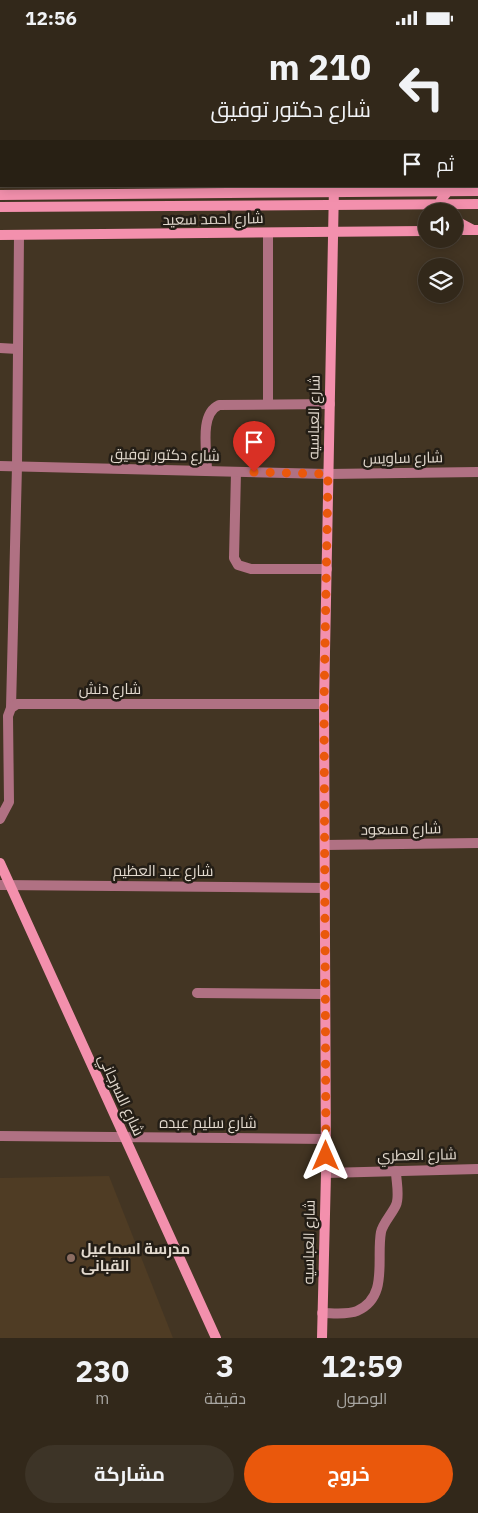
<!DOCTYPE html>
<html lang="ar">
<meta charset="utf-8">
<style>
body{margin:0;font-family:"IBM Plex Sans",Cairo,sans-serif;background:#3d3427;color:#f1f3f6;direction:rtl;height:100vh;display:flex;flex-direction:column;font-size:19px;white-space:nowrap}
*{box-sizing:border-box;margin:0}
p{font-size:16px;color:#a8a6a2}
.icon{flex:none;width:28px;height:28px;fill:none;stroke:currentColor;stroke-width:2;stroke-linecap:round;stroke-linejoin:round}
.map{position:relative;height:1303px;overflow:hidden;direction:ltr}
.details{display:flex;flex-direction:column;background:#32281a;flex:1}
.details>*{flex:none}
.guide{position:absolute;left:0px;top:0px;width:479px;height:152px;box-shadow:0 2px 12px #0003,0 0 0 1px #4d4439;direction:rtl;background:#32281a;color:#f1f3f6;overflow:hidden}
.tools{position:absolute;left:418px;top:168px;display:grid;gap:10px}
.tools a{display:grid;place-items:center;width:45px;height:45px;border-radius:50%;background:#32281a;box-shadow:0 2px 12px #0003,0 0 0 1px #4d4439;font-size:25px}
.pin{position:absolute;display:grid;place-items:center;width:42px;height:42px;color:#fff;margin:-51px -21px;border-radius:50% 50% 50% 0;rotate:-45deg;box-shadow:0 0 5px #0007}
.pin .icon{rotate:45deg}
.me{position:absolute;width:55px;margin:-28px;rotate:0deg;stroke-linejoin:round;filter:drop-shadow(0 0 4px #0008)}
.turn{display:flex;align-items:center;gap:18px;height:105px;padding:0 25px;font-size:22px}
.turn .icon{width:65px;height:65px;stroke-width:2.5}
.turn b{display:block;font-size:35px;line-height:42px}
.then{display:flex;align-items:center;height:48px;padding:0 25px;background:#0003;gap:10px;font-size:19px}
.eta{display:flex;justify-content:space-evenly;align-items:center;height:85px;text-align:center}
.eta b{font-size:30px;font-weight:700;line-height:35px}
.button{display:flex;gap:10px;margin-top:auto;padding:10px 25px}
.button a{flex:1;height:58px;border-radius:30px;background:#ea580c;color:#fff;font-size:20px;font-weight:700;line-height:58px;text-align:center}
.button a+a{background:#3d3427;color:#f1f3f6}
.status{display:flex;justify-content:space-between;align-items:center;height:35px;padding:0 25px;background:#32281a;direction:ltr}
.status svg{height:14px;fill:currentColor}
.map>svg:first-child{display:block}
.built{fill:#4f3c24}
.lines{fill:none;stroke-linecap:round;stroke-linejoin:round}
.service{stroke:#b07183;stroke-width:10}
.minor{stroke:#b07183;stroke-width:10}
.secondary{stroke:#f390ad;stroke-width:10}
.secondary-bridge{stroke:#f390ad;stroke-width:10}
.route{stroke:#ea580c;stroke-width:9;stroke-dasharray:0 16.2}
.education-dot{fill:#8d6e63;stroke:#241e16;stroke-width:2}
.labels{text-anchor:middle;stroke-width:5;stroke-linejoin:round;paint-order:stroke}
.street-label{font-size:15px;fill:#e2d9ce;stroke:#241e16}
.poi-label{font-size:15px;font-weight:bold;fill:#e2d9ce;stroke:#241e16;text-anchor:start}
</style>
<div class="status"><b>12:56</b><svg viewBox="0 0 49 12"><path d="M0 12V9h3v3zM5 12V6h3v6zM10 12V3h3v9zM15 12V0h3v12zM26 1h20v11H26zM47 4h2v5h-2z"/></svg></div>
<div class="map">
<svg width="478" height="1303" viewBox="0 0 478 1303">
<rect width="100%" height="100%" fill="#433523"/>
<path class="built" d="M109,1141L173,1303H0V1143Z"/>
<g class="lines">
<g class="service">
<path d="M268,369V198"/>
<path d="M207,436C207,416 199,379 219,370L330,369"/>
<path d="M236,437L234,523L238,530L251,534H327"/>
<path d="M322,1278C332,1278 348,1280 357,1276C389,1262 376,1224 381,1197C383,1188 392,1179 396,1170C400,1161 396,1146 396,1136"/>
</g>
<g class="minor">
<path d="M21,1V0"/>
<path d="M418,1L421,0"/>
<path d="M0,313L18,314"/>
<path d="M0,431L328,439L478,437"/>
<path d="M11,673L17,431L19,200"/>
<path d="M0,784L9,767L8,681L11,673L17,669H324"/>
<path d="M325,810L478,808"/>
<path d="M0,850L325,853"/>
<path d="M197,958L325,959"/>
<path d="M0,1101L326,1104"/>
<path d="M326,1138L478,1134"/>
</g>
<g class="secondary">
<path d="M336,1V0"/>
<path d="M0,139H1"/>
<path d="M443,176L441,165L451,152"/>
<path d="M454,185L473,195"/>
<path d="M454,195H478"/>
<path d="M0,200L426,196"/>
<path d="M0,828L216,1303"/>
<path d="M322,1303L326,1138L324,669L334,151"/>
</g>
<g class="secondary-bridge">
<path d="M0,160L478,156"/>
<path d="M0,172L478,169"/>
</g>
</g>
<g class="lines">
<path class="route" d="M254,437L328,439L324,669L326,1121"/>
</g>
<circle class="education-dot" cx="71" cy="1223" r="5"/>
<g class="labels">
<g class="street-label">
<text transform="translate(213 184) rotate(-1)" y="5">شارع احمد سعيد</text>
<text transform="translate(314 382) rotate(-89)" y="5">شارع العباسيه</text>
<text transform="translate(165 420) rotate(1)" y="5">شارع دكتور توفيق</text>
<text transform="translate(403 423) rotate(-1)" y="5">شارع ساويس</text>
<text x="110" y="659">شارع دنش</text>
<text transform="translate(401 794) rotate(-1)" y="5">شارع مسعود</text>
<text x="163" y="841">شارع عبد العظيم</text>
<text transform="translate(121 1060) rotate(65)" y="5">شارع السرجاني</text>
<text x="208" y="1093">شارع سليم عبده</text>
<text transform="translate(417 1120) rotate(-1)" y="5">شارع العطري</text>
<text transform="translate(309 1207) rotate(-89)" y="5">شارع العباسيه</text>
</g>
<g class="poi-label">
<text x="81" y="1219">مدرسة اسماعيل<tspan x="81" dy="17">القبانى</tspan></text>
</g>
</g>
</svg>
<div class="tools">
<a><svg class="icon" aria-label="sound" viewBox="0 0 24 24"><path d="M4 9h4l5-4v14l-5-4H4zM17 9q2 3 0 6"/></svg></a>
<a><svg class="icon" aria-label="layers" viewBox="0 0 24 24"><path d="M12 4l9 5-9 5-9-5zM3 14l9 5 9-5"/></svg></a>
</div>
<div class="pin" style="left:254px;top:437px;background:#d93025"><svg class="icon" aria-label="arrive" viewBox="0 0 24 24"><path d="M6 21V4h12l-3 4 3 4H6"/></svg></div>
<svg class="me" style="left:326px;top:1121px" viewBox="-20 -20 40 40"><path d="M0-17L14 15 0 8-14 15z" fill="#ea580c" stroke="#fff" stroke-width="4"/></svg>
<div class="guide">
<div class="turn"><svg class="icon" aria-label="left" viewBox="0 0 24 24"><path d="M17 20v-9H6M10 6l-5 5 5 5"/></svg><div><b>210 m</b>شارع دكتور توفيق</div></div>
<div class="then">ثم<svg class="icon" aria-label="arrive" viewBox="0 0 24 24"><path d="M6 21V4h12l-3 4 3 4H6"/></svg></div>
</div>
</div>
<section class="details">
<div class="eta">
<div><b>12:59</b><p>الوصول</p></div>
<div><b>3</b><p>دقيقة</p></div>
<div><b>230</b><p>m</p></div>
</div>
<div class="button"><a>خروج</a><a>مشاركة</a></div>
</section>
